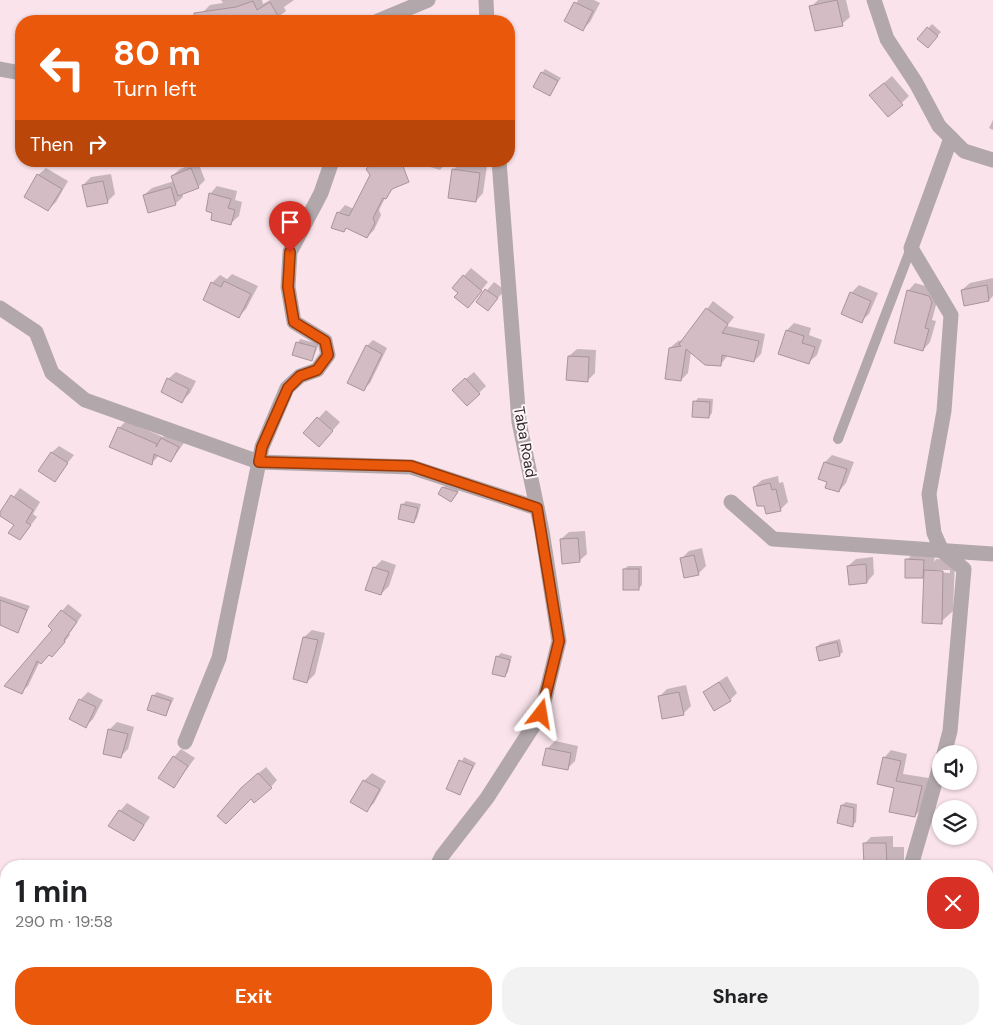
<!DOCTYPE html>
<meta charset="utf-8">
<style>
body{margin:0;font-family:"DM Sans",sans-serif;background:#f2f2f2;color:#202124;height:100vh;display:flex;flex-direction:column;font-size:19px;white-space:nowrap}
*{box-sizing:border-box;margin:0}
p{font-size:16px;color:#757577}
.icon{flex:none;width:28px;height:28px;fill:none;stroke:currentColor;stroke-width:2;stroke-linecap:round;stroke-linejoin:round}
.map{position:relative;flex:1;overflow:hidden}
.sheet{position:absolute;left:0px;top:860px;width:994px;height:175px;display:flex;flex-direction:column;background:#fff;border-radius:20px 20px 0 0;box-shadow:0 1px 4px #0004}
.sheet>*{flex:none}
.hud{position:absolute;left:15px;top:15px;width:500px;height:152px;border-radius:20px;box-shadow:0 1px 4px #0004;background:#ea580c;color:#fff;overflow:hidden}
.controls{position:absolute;left:932px;top:745px;display:grid;gap:10px}
.controls a{display:grid;place-items:center;width:45px;height:45px;border-radius:50%;background:#fff;box-shadow:0 1px 4px #0004;font-size:25px}
.pin{position:absolute;display:grid;place-items:center;width:42px;height:42px;color:#fff;margin:-51px -21px;border-radius:50% 50% 50% 0;rotate:-45deg;box-shadow:0 0 5px #0007}
.pin .icon{rotate:45deg}
.me{position:absolute;width:55px;margin:-28px;rotate:14deg;stroke-linejoin:round;filter:drop-shadow(0 0 4px #0008)}
.turn{display:flex;align-items:center;gap:18px;height:105px;padding:0 15px;font-size:22px}
.turn .icon{width:65px;height:65px;stroke-width:2.5}
.turn b{display:block;font-size:35px;line-height:42px}
.then{display:flex;align-items:center;height:48px;padding:0 15px;background:#0003;gap:10px;font-size:19px}
.round{display:grid;place-items:center;flex:none;width:52px;height:52px;border-radius:20px;background:#f2f2f2}
.summary{display:flex;align-items:center;justify-content:space-between;height:85px;padding:0 15px}
h1{font-size:30px;font-weight:700;line-height:38px}
.action{display:flex;gap:10px;margin-top:auto;padding:10px 15px}
.action a{flex:1;height:58px;border-radius:20px;background:#ea580c;color:#fff;font-size:20px;font-weight:700;line-height:58px;text-align:center}
.action a+a{background:#f2f2f2;color:#202124}
.map>svg:first-child{display:block}
.shadow{fill:#0003;fill-rule:evenodd}
.building{fill:#d3bcc4;stroke:#aa949b}
.lines{fill:none;stroke-linecap:round;stroke-linejoin:round}
.service{stroke:#b2a8ab;stroke-width:10}
.minor{stroke:#b2a8ab;stroke-width:15}
.route-casing{stroke:#983908;stroke-width:12}
.route{stroke:#ea580c;stroke-width:9}
.labels{text-anchor:middle;stroke-width:4;stroke-linejoin:round;paint-order:stroke}
.street-label{font-size:15px;fill:#30282b;stroke:#fef5f8}
</style>
<div class="map">
<svg width="993" height="1035" viewBox="0 0 993 1035">
<rect width="100%" height="100%" fill="#fae3eb"/>
<g class="shadow">
<path d="M221,0H262L263,4L270,0H294L284,7L286,11L273,21H204L203,12L210,5L223,3Z"/>
<path d="M578,0H594L600,3L590,22L583,29L566,21Z"/>
<path d="M818,0H846L850,17L842,24L811,7Z"/>
<path d="M932,24L941,32L928,46L919,39Z"/>
<path d="M545,69L561,78L549,95L542,73Z"/>
<path d="M892,76L909,96L888,116L878,88Z"/>
<path d="M993,120V130L989,128Z"/>
<path d="M21,125V141L15,138Z"/>
<path d="M411,161H448L440,170Z"/>
<path d="M198,162L205,180L198,187L182,193L183,197L175,204L144,195L152,188L174,181L172,176L180,169Z"/>
<path d="M461,162L487,166L483,193L476,201L453,170Z"/>
<path d="M46,168L68,181L56,202L48,210L38,175Z"/>
<path d="M111,174L115,194L107,202L83,185L91,177Z"/>
<path d="M217,186L237,191L235,200L242,202L239,216L231,223L214,212L206,210L210,194Z"/>
<path d="M395,186L386,196L379,210L381,215L374,230L367,237L348,227L344,231L338,213L345,205L354,209Z"/>
<path d="M471,268L488,282L475,298L459,293L464,276Z"/>
<path d="M232,274L258,286L246,309L239,316L212,283L220,275L227,279Z"/>
<path d="M993,278V296L989,300L962,290L970,283Z"/>
<path d="M494,282L505,290L488,309L478,301Z"/>
<path d="M915,283L936,289L939,294L932,320L936,321L930,342L923,350L908,291Z"/>
<path d="M859,285L878,293L869,314L861,321L851,293Z"/>
<path d="M713,301L734,317L727,326L765,334L761,354L754,361L728,355L721,364L691,352L688,373L681,380L670,348L678,341L684,340Z"/>
<path d="M794,323L811,328L809,335L822,340L817,355L809,362L787,330Z"/>
<path d="M300,339L319,344L312,360L293,354Z"/>
<path d="M373,340L387,348L370,383L364,389L367,346Z"/>
<path d="M577,349L596,350L595,373L587,381L569,356Z"/>
<path d="M176,372L196,381L190,393L182,401L168,379Z"/>
<path d="M474,372L486,386L479,393L462,382Z"/>
<path d="M698,398L713,399L712,413L709,417L695,402Z"/>
<path d="M326,410L340,422L326,438L305,433Z"/>
<path d="M126,421L163,437L169,432L186,440L171,461L159,455L151,464L119,428Z"/>
<path d="M59,446L74,455L54,480L51,453Z"/>
<path d="M832,455L854,462L846,483L839,491L829,481L819,478L825,462Z"/>
<path d="M778,476L779,483L783,482L788,502L780,510L765,505L754,487L762,480Z"/>
<path d="M447,484L460,489L451,501L443,488Z"/>
<path d="M20,488L40,502L33,514L37,517L20,539L15,525L0,515Z"/>
<path d="M406,501L421,504L417,518L414,522L399,518L403,504Z"/>
<path d="M585,531L587,554L579,561L561,539L569,532Z"/>
<path d="M702,548L706,566L698,574L681,559L689,551Z"/>
<path d="M918,548L935,549L934,562L936,559L955,560L953,611L941,622L925,575L922,577L907,560ZM934,570H950V573L934,572Z"/>
<path d="M873,557L874,574L867,582L848,566L856,559Z"/>
<path d="M382,560L396,565L389,586L381,594L374,568Z"/>
<path d="M628,566H642V585L639,588L624,569Z"/>
<path d="M0,596L30,606L17,632L0,623Z"/>
<path d="M68,604L82,615L69,634L70,635L58,650L40,661L28,686L21,692L6,685L54,630L62,611Z"/>
<path d="M312,630L325,633L315,674L307,682L304,637Z"/>
<path d="M840,639L843,652L839,655L817,647L820,644Z"/>
<path d="M501,653L512,656L508,672L505,676L497,657Z"/>
<path d="M727,676L737,693L730,700L704,692Z"/>
<path d="M686,685L691,706L683,714L659,697L667,689Z"/>
<path d="M88,692L103,700L93,719L86,726L80,700Z"/>
<path d="M157,692L174,698L166,715L153,696Z"/>
<path d="M117,722L134,727L128,749L120,757L109,730Z"/>
<path d="M555,741L578,746L575,761L567,769L547,749Z"/>
<path d="M181,749L195,758L174,786V757Z"/>
<path d="M891,750L907,754L903,774L929,778L922,808L915,816L895,787L884,758Z"/>
<path d="M464,757L476,763L459,794L448,789Z"/>
<path d="M266,767L277,780L271,787L249,781Z"/>
<path d="M372,773L386,781L374,803L367,810L352,802L364,781Z"/>
<path d="M846,802L857,804L856,822L853,825L842,805Z"/>
<path d="M127,803L150,817L134,840L120,811Z"/>
<path d="M893,836V847H904V860L898,866H865L864,844L871,837Z"/>
<path d="M309,862L317,866H305Z"/>
<path d="M491,1029H509L507,1031L491,1033Z"/>
<path d="M634,1029H657L653,1035H633Z"/>
<path d="M788,1029L805,1030L804,1035H782Z"/>
</g>
<g class="building">
<path d="M837,0L843,26L815,31L809,6Z"/>
<path d="M253,1L257,10L270,2L281,21H194V13L236,7Z"/>
<path d="M574,2L593,11L583,31L564,21Z"/>
<path d="M927,27L938,36L928,48L917,39Z"/>
<path d="M541,72L558,81L550,96L533,87Z"/>
<path d="M884,83L903,105L888,117L869,95Z"/>
<path d="M375,161H401L409,182L392,189L386,199L383,198L373,218L375,223L367,238L346,228L344,232L331,228L337,212L349,216L370,175L366,169Z"/>
<path d="M191,168L199,188L178,196L171,176Z"/>
<path d="M452,169L480,173L476,202L448,198Z"/>
<path d="M37,174L62,189L48,211L24,197Z"/>
<path d="M103,181L108,203L87,207L82,185Z"/>
<path d="M171,187L176,205L148,213L143,195Z"/>
<path d="M209,193L231,199L228,208L235,210L231,225L211,220L212,213L206,211Z"/>
<path d="M463,275L482,291L468,308L454,297L458,293L452,288Z"/>
<path d="M224,281L251,294L239,318L203,300L211,282L221,287Z"/>
<path d="M987,285L989,301L964,306L961,290Z"/>
<path d="M485,289L498,298L488,311L476,302Z"/>
<path d="M907,290L929,296L932,302L925,328L929,329L923,351L894,343Z"/>
<path d="M850,292L871,301L862,323L841,314Z"/>
<path d="M706,308L728,324L722,333L759,341L754,362L722,355L721,366L705,365L686,349L681,381L665,379L669,348L681,346L679,344Z"/>
<path d="M786,330L804,336L802,343L815,347L809,364L778,354Z"/>
<path d="M296,342L316,347L312,361L292,355Z"/>
<path d="M366,345L382,354L364,391L347,383Z"/>
<path d="M568,356L589,357L588,382L566,380Z"/>
<path d="M167,378L189,389L182,403L161,392Z"/>
<path d="M465,378L480,394L467,406L452,390Z"/>
<path d="M693,401L710,402L709,418L692,417Z"/>
<path d="M317,417L333,431L319,447L303,433Z"/>
<path d="M118,427L157,444L156,447L161,438L179,447L171,462L154,454L152,465L109,447Z"/>
<path d="M51,452L68,463L55,482L38,471Z"/>
<path d="M824,462L847,469L839,492L825,488L827,482L818,479Z"/>
<path d="M770,483L772,490L776,489L781,511L766,514L764,506H757L753,487Z"/>
<path d="M442,487L458,492L451,502L438,494Z"/>
<path d="M11,495L33,510L26,522L31,525L20,540L8,533L14,525L0,516V512Z"/>
<path d="M401,504L418,508L414,523L398,519Z"/>
<path d="M578,538L580,562L562,564L560,539Z"/>
<path d="M694,555L699,575L684,578L680,558Z"/>
<path d="M905,559L924,560L923,578H905Z"/>
<path d="M866,564L867,583L849,585L847,566Z"/>
<path d="M373,567L389,572L381,595L365,590Z"/>
<rect x="623" y="569" width="16" height="21"/>
<path d="M924,570L943,571L942,624L922,623Z"/>
<path d="M0,600L27,610L18,633L0,625Z"/>
<path d="M61,610L77,622L64,640L65,642L52,657L49,655L41,664L37,661L22,694L4,686L52,630L48,626Z"/>
<path d="M303,637L318,640L307,683L293,679Z"/>
<path d="M837,642L840,656L819,661L816,647Z"/>
<path d="M496,656L510,660L505,677L492,674Z"/>
<path d="M719,682L731,701L714,711L703,692Z"/>
<path d="M679,692L684,715L662,719L658,696Z"/>
<path d="M152,695L171,701L166,716L147,710Z"/>
<path d="M79,699L96,707L86,728L69,719Z"/>
<path d="M108,729L128,734L121,758L103,754Z"/>
<path d="M546,748L571,753L568,770L542,765Z"/>
<path d="M173,756L188,766L174,788L158,778Z"/>
<path d="M883,757L901,761L896,781L922,786L915,817L889,812L894,788L877,784Z"/>
<path d="M459,760L473,766L460,795L446,789Z"/>
<path d="M258,773L272,788L254,803L251,799L226,824L217,816L241,788Z"/>
<path d="M363,780L380,789L367,812L350,802Z"/>
<path d="M841,805L854,808L853,827L837,823Z"/>
<path d="M119,810L144,825L134,841L108,826Z"/>
<path d="M863,843H886L887,866H864Z"/>
</g>
<g class="lines">
<path class="service" d="M838,439L911,248"/>
<g class="minor">
<path d="M486,0L487,21"/>
<path d="M874,0L887,39L916,83L939,126L964,151L993,160"/>
<path d="M378,21L428,0"/>
<path d="M0,69L21,73"/>
<path d="M0,308L36,332L52,373L85,400L259,462L411,467L537,508"/>
<path d="M731,502L773,539L993,554"/>
<path d="M185,742L219,658L262,447L287,388L300,376L317,370L328,355L325,341L294,322L288,287L290,252L321,193L332,161"/>
<path d="M944,754L950,731L964,569L942,551L934,533L929,494L944,411L951,315L911,248L951,138"/>
<path d="M437,866L442,856L487,798L541,714L559,641L542,531L519,422L499,161"/>
<path d="M911,866L941,762"/>
<path d="M268,1029L271,1035"/>
<path d="M380,1029V1035"/>
<path d="M857,1035L860,1029"/>
</g>
</g>
<g class="lines">
<defs>
<path id="route" d="M290,252L288,287L294,322L325,341L328,355L317,370L300,376L288,388L262,447L259,462L411,466L537,508L559,641L541,714"/>
</defs>
<use href="#route" class="route-casing"/>
<use href="#route" class="route"/>
</g>
<g class="labels">
<g class="street-label">
<text transform="translate(525 442) rotate(80)" y="5">Taba Road</text>
</g>
</g>
</svg>
<div class="controls">
<a><svg class="icon" aria-label="sound" viewBox="0 0 24 24"><path d="M4 9h4l5-4v14l-5-4H4zM17 9q2 3 0 6"/></svg></a>
<a><svg class="icon" aria-label="layers" viewBox="0 0 24 24"><path d="M12 4l9 5-9 5-9-5zM3 14l9 5 9-5"/></svg></a>
</div>
<div class="pin" style="left:290px;top:252px;background:#d93025"><svg class="icon" aria-label="arrive" viewBox="0 0 24 24"><path d="M6 21V4h12l-3 4 3 4H6"/></svg></div>
<svg class="me" style="left:541px;top:714px" viewBox="-20 -20 40 40"><path d="M0-17L14 15 0 8-14 15z" fill="#ea580c" stroke="#fff" stroke-width="4"/></svg>
<div class="hud">
<div class="turn"><svg class="icon" aria-label="left" viewBox="0 0 24 24"><path d="M17 20v-9H6M10 6l-5 5 5 5"/></svg><div><b>80 m</b>Turn left</div></div>
<div class="then">Then<svg class="icon" aria-label="right" viewBox="0 0 24 24"><path d="M7 20v-9h11M14 6l5 5-5 5"/></svg></div>
</div>
<section class="sheet">
<div class="summary"><div><h1>1 min</h1><p>290 m · 19:58</p></div><a class="round" style="background:#d93025;color:#fff"><svg class="icon" aria-label="close" viewBox="0 0 24 24"><path d="M6 6l12 12M18 6L6 18"/></svg></a></div>
<div class="action"><a>Exit</a><a>Share</a></div>
</section>
</div>
